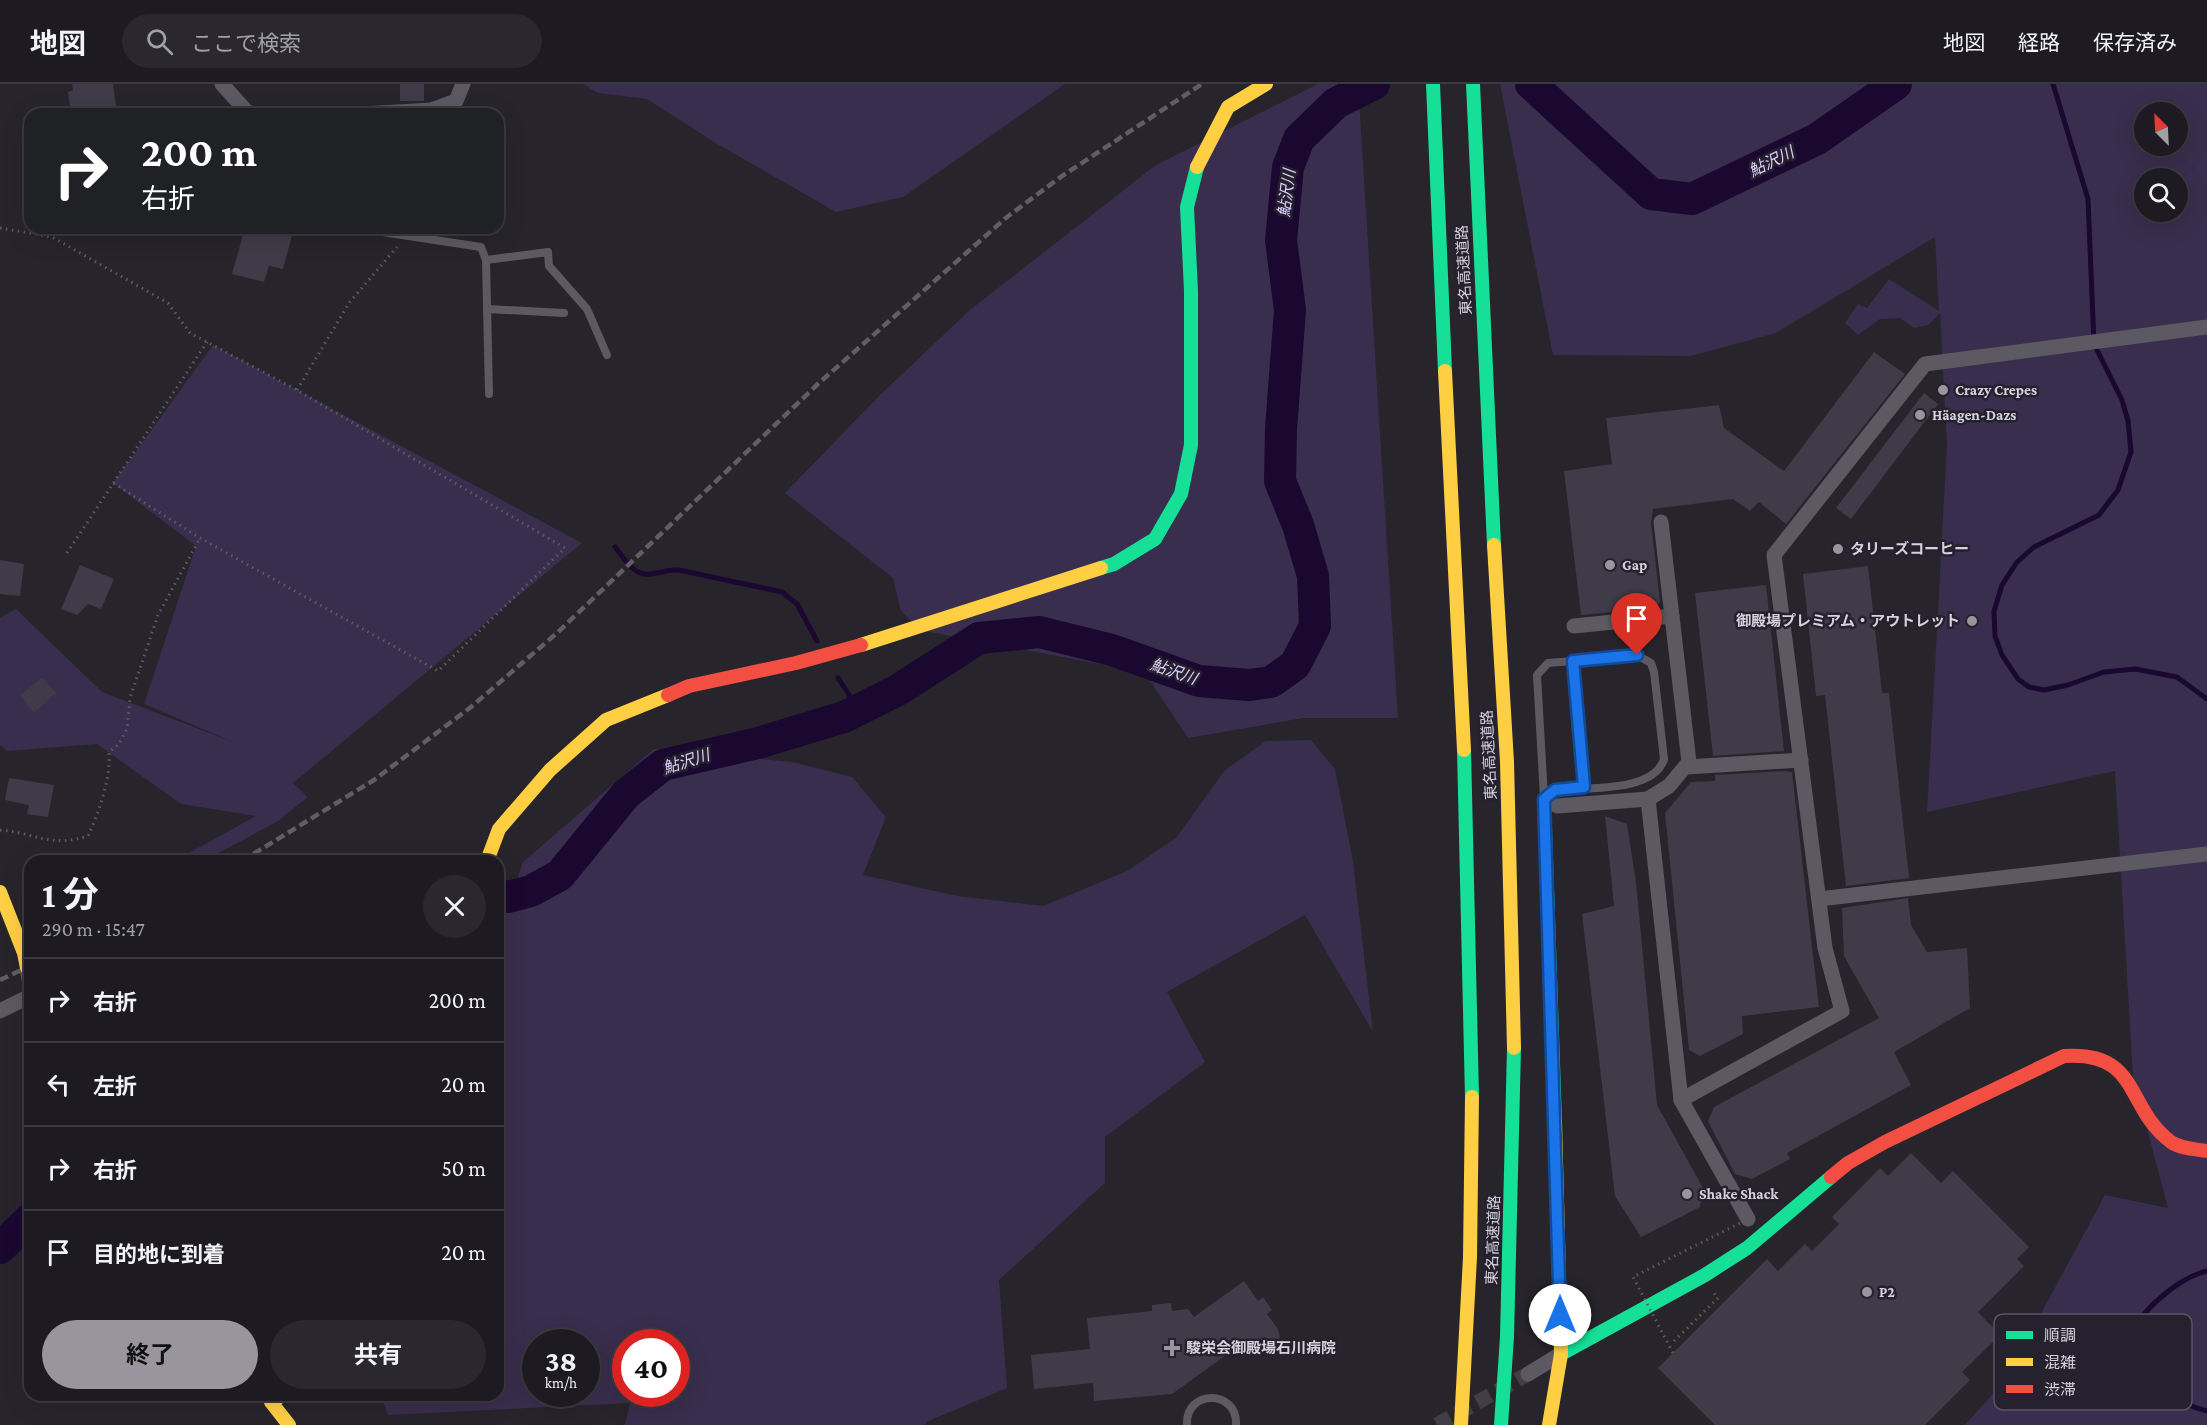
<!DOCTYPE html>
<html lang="ja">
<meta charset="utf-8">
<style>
body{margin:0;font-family:"Crimson Pro","Noto Sans JP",serif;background:#2a282e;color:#f1f3f6;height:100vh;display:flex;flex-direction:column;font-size:22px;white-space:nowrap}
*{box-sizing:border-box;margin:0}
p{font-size:20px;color:#a0a1a5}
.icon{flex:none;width:33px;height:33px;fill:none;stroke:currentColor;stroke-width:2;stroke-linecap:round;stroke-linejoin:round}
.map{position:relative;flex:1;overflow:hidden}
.drawer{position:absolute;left:24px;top:771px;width:480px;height:546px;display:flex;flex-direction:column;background:#1d1b21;border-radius:18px;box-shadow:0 6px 24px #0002,0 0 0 2px #3b393f}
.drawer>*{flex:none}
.banner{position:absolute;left:24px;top:24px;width:480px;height:126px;border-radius:18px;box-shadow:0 6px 24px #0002,0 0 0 2px #3b393f;background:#202124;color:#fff;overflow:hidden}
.needle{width:39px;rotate:336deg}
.fabs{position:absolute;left:2134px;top:18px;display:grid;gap:12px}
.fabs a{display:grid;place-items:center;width:54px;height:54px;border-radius:50%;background:#1d1b21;box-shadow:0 6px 24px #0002,0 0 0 2px #3b393f;font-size:30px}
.speed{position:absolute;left:522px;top:1245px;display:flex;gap:12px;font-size:30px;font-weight:700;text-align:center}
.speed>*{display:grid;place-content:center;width:78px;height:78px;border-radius:50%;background:#1d1b21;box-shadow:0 6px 24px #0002,0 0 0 2px #3b393f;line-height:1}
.speed small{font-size:15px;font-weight:400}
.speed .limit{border:9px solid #d22;background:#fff;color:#111}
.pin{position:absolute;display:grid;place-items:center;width:51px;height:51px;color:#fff;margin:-62px -26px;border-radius:50% 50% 50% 0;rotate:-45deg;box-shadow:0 0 6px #0007}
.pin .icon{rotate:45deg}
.me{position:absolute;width:66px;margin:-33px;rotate:0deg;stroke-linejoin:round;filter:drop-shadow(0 0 4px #0008)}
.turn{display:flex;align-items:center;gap:21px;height:126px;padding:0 18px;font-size:27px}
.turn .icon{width:78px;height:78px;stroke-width:2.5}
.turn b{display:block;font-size:42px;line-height:51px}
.round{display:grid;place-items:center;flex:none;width:63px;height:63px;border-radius:32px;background:#2a282e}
.head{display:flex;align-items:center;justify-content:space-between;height:102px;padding:0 18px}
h1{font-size:36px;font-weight:700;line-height:45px}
.action{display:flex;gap:12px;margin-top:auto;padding:12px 18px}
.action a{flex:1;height:69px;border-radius:36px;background:#98959e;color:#111;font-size:24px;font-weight:700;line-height:69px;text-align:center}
.action a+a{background:#2a282e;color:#f1f3f6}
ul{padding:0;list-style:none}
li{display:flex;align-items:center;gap:18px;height:84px;padding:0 18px;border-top:2px solid #3b393f}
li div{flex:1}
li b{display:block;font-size:22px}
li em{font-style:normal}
header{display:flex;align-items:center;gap:36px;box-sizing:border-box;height:84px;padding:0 30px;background:#1d1b21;border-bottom:2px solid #3b393f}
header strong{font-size:28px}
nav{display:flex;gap:33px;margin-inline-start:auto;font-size:21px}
.search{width:420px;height:54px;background:#2a282e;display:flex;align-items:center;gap:15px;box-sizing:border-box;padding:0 21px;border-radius:33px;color:#a0a1a5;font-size:22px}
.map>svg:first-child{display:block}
.green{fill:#392e4d;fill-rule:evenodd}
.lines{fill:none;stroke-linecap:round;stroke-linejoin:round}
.stream{stroke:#1a0831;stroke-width:5}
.river{stroke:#1a0831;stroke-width:32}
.building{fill:#403b48}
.street-tunnel{stroke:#413e46;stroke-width:15;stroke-dasharray:15 8;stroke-linecap:butt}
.path{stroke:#5d5b62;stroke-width:3;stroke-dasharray:1.5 4.5;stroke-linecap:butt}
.lane{stroke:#5c5962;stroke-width:8}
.street{stroke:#5c5962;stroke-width:15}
.fast{stroke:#16e098;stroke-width:14}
.slow{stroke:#ffcf43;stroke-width:14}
.jam{stroke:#f24e42;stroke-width:14}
.rail{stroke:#605e64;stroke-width:4.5;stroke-dasharray:9 4.5;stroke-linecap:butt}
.path-bridge{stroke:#5d5b62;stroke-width:3;stroke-dasharray:1.5 4.5;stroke-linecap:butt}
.route-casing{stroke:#114b97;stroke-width:15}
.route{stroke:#1a73e8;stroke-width:10}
.poi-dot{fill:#98959e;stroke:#26212f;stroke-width:2}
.labels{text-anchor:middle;stroke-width:5;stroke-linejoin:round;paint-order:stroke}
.street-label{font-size:15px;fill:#d5d2dc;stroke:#26212f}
.poi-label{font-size:15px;font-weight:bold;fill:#d5d2dc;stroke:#26212f;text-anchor:start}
.water-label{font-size:16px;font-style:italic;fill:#ddcefe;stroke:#26212f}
.key{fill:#26212f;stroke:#5b5663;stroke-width:1.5}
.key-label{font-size:16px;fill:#d5d2dc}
</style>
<header>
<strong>地図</strong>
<div class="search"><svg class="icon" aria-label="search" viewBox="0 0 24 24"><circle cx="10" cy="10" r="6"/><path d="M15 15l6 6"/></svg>ここで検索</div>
<nav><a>地図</a><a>経路</a><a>保存済み</a></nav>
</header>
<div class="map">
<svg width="2207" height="1341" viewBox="0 0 2207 1341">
<rect width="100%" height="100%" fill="#27242c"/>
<g class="green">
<path d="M583,0H1065L903,113L836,128L714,58L647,15L598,9Z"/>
<path d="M1318,0H1358L1398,634H1303L1188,654L1133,571L1100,580L920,546L901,527L893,494L785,409L879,312L971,225L1156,81Z"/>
<path d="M1500,0H2207V1341H1965L2005,1296L2105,1111L2168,1124L2133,992L2115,687L1927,728L1947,361L1940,229L1928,241L1914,244L1900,234L1880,235L1858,251L1845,239L1858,220L1867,224L1889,195L1939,227L1935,153L1776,249L1691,272L1553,271ZM2145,28H2178V62H2145ZM2145,94H2178V128H2145Z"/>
<path d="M213,261L582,459L293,699L308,713L278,737L204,777H174L256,732L181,720L97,660L7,667L0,661V534L16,525L102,608L233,658L144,620L196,462L113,399Z"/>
<path d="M1311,656L1335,685L1353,777L1373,948L1305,831L1167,908L1205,978L1105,1053V1099L999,1196L1007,1304L926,1338V1341H625L630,1319L388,1331L380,1311H498V854L523,778L654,665L792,678L852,693L886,733L863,791L957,812L1043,822L1127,787L1176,754L1225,686L1266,657ZM586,1258V1310H536V1258ZM676,1258V1310H626V1258Z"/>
</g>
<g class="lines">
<g class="stream">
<path d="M2053,0L2088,115L2094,260L2122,316L2128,337L2131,368L2118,406L2099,431L2034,463L2017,478L2002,501L1994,527L1995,552L2002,571L2018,595L2029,603L2044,606L2068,601L2104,588L2135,585L2177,593L2207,615"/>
<path d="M615,463C624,474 634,493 651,490C661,489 668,485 679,486L782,508L797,520L817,557"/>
<path d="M838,594L859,626"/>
<path d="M2207,1187C2188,1192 2174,1202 2159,1215C2101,1264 2150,1313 2207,1327"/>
</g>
<g class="river">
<path d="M1531,0L1651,110L1692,115L1817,55L1896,0"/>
<path d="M498,811L508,813L531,807L560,791L626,710L663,681L758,659L844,633L898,606L979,554L1039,548L1112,566L1199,597L1249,601L1271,598L1295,581L1315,542L1313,492L1298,441L1280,397L1281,345L1290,226L1281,156L1288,83L1299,55L1336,19L1374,0"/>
<path d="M0,1164L30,1135"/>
</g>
</g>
<g class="building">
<path d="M72,0H113L117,30H71L68,8L73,6Z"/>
<rect x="400" y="0" width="24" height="17"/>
<path d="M245,144H294L283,185L269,182L264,198L232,190Z"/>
<path d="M1874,268L1905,290L1786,440L1759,418L1750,427L1733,415L1653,425L1651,439L1660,518L1655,524L1581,531L1564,387L1612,380L1606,334L1719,321L1724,344L1784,387Z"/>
<path d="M1924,309L1938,320L1851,435L1836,424Z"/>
<path d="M0,476L24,480L20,512L0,510Z"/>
<path d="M80,481L114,495L101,525L88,520L77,531L61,525Z"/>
<path d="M1868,482L1882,609H1889L1909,794L1846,802L1825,611L1816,612L1803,490Z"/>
<path d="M1766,501L1784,667L1713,672L1695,509Z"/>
<path d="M42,594L56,609L34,629L20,611Z"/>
<path d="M1786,687L1792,688L1819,923L1742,932L1743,950L1700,972L1689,966L1665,729L1691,698L1715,697V691Z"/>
<path d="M9,694L54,701L48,733L27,730L29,721L5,716Z"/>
<path d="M1605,732L1627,740L1636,798L1657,1021L1703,1104L1700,1123L1641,1153L1615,1112L1582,830L1614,822Z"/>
<path d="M1908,814L1911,841L1927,868L1967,864L1970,924L1894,968L1911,1001L1787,1069L1790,1075L1752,1095L1735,1090L1708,1037L1714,1023L1879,934L1844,872L1842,824Z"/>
<path d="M1911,1069L1941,1099L1953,1087L2029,1163L2017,1175L2024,1182L1978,1228L2000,1251L1962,1288L1970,1296L1925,1341H1715L1658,1284L1767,1175L1778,1187L1805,1160L1812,1167L1839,1140L1832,1133L1880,1084L1888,1092Z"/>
<path d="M1244,1197L1258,1217L1263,1213L1272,1226L1267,1230L1278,1245L1280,1253L1276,1263L1265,1267L1255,1264L1247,1256L1172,1310L1094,1317L1093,1299L1034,1305L1031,1271L1090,1265L1087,1234L1152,1227V1221L1171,1219L1172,1227L1188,1225L1194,1233Z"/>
</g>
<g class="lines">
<path class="street-tunnel" d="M1437,1341L1528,1290"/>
<g class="path">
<path d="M0,144L52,153L168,219L190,249L297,306L565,464L438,587L200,454L113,399"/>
<path d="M297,306L349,219L397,163"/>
<path d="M67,469L207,258"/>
<path d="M0,746C36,749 50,764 88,752C99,727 111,695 109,668L119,660L127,645L130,614L158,531L200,454"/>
<path d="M1674,1257L1718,1214L1712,1207"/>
</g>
<g class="lane">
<path d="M356,144L481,163L486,176L489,310"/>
<path d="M486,176L548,168L549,182L587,225L607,271"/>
<path d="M487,225L564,229"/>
<path d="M1544,713L1537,591L1548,579L1573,577"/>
<path d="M1545,714L1555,706C1585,703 1654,709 1664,675L1654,588L1651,579L1637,571L1573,577L1584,703"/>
<path d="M1187,1341C1185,1305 1238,1305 1236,1341"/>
</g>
<g class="street">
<path d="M222,0L247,28L255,30"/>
<path d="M363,30L431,26L456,17L463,0"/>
<path d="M1661,438L1689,678L1669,702L1648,715L1681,1016L1748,1135"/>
<path d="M1574,542L1672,532"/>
<path d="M1686,683L1801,676"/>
<path d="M1557,722L1648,715"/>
<path d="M1819,815L2207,770"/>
<path d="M27,884L30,901"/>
<path d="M0,927L30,912"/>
<path d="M1681,1016L1842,927L1825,864L1774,471L1925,280L2207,243"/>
<path d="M1528,1290L1561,1270"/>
</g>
<g class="fast">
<path d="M1433,0L1445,287"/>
<path d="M1473,0L1494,461"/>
<path d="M1101,484L1114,480L1155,455L1181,410L1191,361V207L1187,123L1197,83"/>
<path d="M1464,666L1472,1013"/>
<path d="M1544,715L1555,1038"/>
<path d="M1561,1270L1705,1191L1747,1164L1831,1093"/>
<path d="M1501,1341L1507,1253L1514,964"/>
</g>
<g class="slow">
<path d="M1197,83L1228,23L1266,0"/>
<path d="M1445,287L1464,666"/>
<path d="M1494,461L1507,678L1514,964"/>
<path d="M861,561L1101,484"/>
<path d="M487,777L499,745L550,686L606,636L668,611"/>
<path d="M0,808L24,869L27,884"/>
<path d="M283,1311L271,1318L289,1341"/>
<path d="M1461,1341L1470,1173L1472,1013"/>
<path d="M1549,1341L1561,1270L1555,1038"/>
</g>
<g class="jam">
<path d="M668,611L689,602L796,579L861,561"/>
<path d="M1831,1093L1848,1079L1885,1058L2064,972C2141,967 2124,1023 2171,1058C2181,1065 2195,1065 2207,1067"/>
</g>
<g class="rail">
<path d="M242,777L374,696L471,623L557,549L819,299L1007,133L1062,92L1202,0"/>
<path d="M0,896L30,882"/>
</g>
<path class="path-bridge" d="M1673,1269L1633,1193L1748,1135"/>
</g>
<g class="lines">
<defs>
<path id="route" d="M1560,1231L1544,715L1555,706L1584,703L1573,577L1637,571"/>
</defs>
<use href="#route" class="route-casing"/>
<use href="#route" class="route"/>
</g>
<g class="poi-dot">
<circle cx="1943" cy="306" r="6"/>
<circle cx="1920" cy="331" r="6"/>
<circle cx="1838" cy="465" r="6"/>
<circle cx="1610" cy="481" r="6"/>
<circle cx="1972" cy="537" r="6"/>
<circle cx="1687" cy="1110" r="6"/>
<circle cx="1867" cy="1208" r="6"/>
<path d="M1169 1255h6v6h6v6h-6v6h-6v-6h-6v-6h6z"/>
</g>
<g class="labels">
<g class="street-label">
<text transform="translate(1464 186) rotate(-93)" y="5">東名高速道路</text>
<text transform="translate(1489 671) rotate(-93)" y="5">東名高速道路</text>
<text transform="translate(1493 1156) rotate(-88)" y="5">東名高速道路</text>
</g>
<g class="poi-label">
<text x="1955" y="311">Crazy Crepes</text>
<text x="1932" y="336">Häagen-Dazs</text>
<text x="1850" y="470">タリーズコーヒー</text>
<text x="1622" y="486">Gap</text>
<text x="1960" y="542" text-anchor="end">御殿場プレミアム・アウトレット</text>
<text x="1699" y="1115">Shake Shack</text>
<text x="1879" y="1213">P2</text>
<text x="1186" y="1269">駿栄会御殿場石川病院</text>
</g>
<g class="water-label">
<text transform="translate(1771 77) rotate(-26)" y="6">鮎沢川</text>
<text transform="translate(1286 109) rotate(-83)" y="6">鮎沢川</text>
<text transform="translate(1174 587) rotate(19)" y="6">鮎沢川</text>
<text transform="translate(686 677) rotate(-18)" y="6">鮎沢川</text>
</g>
</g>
<rect x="1994" y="1230" width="198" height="96" rx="9" class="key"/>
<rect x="2006" y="1247" width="27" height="8" fill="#16e098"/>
<rect x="2006" y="1274" width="27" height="8" fill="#ffcf43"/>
<rect x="2006" y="1301" width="27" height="8" fill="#f24e42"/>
<g class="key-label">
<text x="2044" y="1257">順調</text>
<text x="2044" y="1284">混雑</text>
<text x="2044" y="1311">渋滞</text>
</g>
</svg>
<div class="fabs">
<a><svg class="needle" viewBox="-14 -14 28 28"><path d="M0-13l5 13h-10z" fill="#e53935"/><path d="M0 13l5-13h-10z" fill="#a0a1a5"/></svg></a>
<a><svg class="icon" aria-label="search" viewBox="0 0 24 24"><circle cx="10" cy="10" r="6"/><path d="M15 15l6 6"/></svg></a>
</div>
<div class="speed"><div>38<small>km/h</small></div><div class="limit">40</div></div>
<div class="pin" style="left:1637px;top:571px;background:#d93025"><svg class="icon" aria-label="arrive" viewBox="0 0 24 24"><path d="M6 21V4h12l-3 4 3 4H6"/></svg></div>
<svg class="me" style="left:1560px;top:1231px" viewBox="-20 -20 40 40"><circle r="19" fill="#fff"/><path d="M0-13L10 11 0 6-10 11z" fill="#1a73e8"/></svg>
<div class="banner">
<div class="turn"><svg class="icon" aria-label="right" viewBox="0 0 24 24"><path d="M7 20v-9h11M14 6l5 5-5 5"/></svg><div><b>200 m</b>右折</div></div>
</div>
<section class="drawer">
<div class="head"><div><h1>1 分</h1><p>290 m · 15:47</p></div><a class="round"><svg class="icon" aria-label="close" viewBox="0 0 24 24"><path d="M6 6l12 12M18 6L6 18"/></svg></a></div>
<ul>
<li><svg class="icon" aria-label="right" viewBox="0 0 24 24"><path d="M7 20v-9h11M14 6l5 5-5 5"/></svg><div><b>右折</b></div><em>200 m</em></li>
<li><svg class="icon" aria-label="left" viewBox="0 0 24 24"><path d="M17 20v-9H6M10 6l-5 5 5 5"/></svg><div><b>左折</b></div><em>20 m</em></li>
<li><svg class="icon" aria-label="right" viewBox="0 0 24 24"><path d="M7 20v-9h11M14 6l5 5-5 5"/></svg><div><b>右折</b></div><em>50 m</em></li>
<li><svg class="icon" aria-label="arrive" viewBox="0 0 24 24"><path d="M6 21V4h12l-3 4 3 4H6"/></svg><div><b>目的地に到着</b></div><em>20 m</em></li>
</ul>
<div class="action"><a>終了</a><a>共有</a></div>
</section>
</div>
